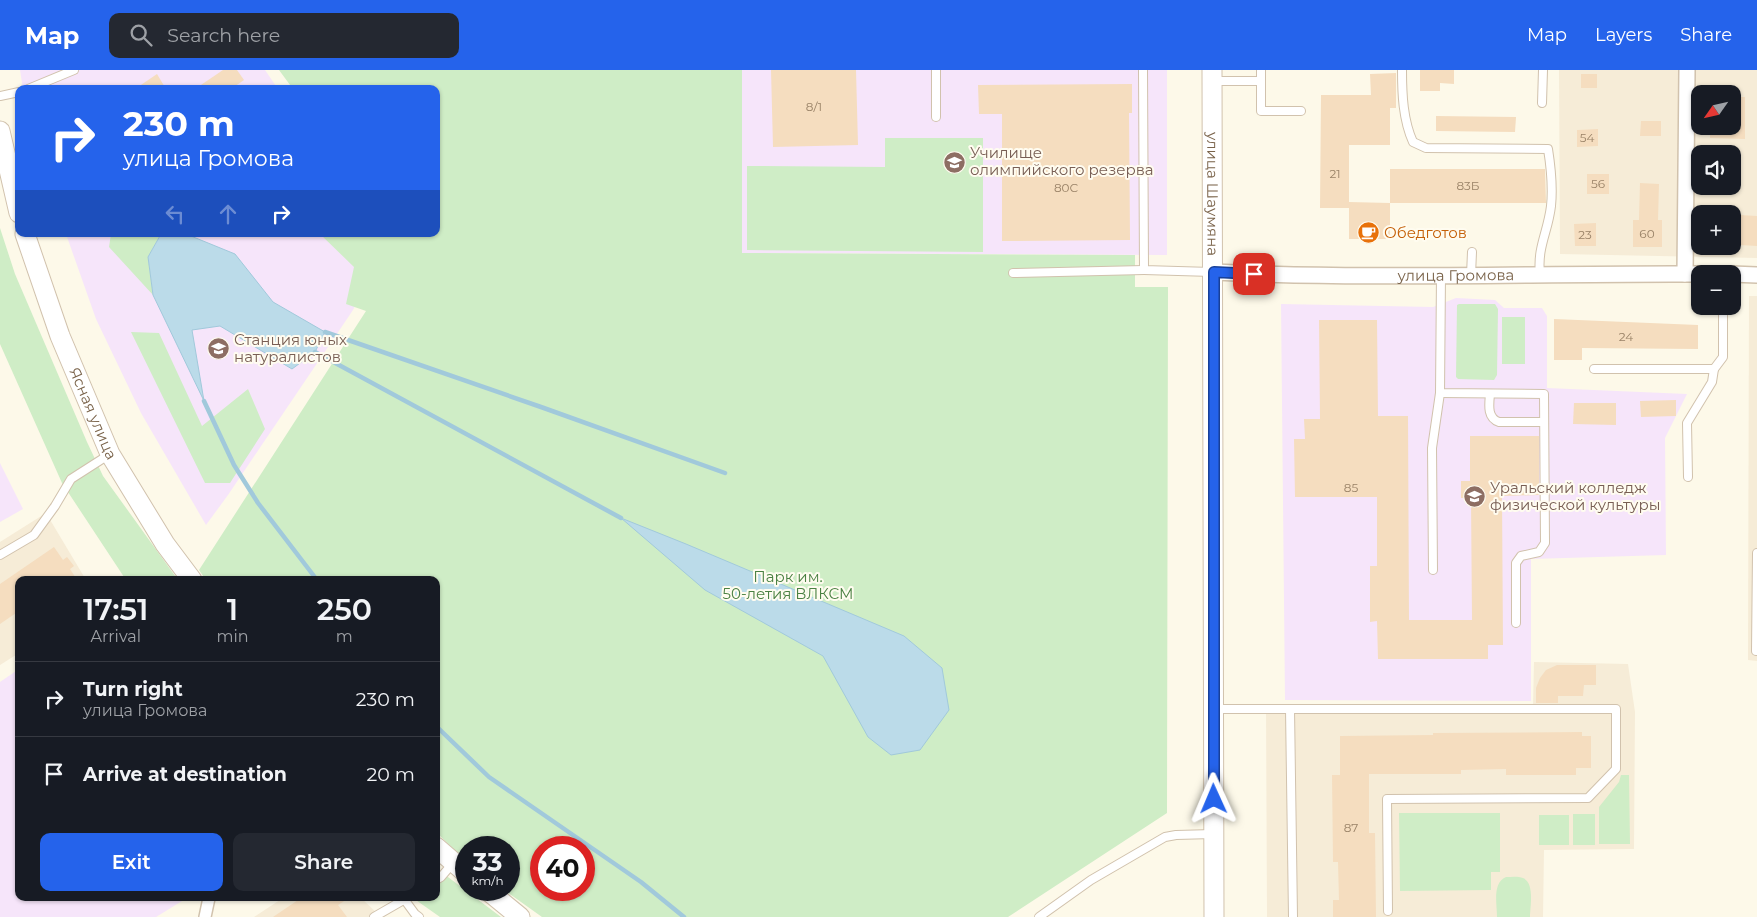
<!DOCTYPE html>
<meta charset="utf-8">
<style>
body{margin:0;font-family:Montserrat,sans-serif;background:#242831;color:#f1f3f6;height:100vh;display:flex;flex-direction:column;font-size:19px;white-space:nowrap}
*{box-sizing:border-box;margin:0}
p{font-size:16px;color:#9ea1a6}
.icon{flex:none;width:28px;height:28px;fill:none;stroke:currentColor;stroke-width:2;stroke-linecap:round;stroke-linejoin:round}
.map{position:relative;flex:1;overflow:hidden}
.panel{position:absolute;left:15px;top:506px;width:425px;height:325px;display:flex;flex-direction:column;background:#171b24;border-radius:10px;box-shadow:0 1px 4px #0004}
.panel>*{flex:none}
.banner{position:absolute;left:15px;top:15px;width:425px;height:152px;border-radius:10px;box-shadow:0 1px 4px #0004;background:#2563eb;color:#fff;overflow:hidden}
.needle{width:32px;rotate:236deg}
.controls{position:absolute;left:1691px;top:15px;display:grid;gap:10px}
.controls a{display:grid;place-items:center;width:50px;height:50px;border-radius:10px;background:#171b24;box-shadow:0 1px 4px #0004;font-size:25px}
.speed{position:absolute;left:455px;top:766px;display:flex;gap:10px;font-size:25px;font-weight:700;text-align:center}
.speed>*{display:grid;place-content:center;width:65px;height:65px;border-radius:50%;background:#171b24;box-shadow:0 1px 4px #0004;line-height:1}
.speed small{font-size:12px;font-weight:400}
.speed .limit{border:8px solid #d22;background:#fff;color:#111}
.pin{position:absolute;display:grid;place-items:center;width:42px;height:42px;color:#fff;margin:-21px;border-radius:10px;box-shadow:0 2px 8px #0006}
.me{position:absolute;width:55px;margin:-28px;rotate:359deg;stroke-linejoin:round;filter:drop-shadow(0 0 4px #0008)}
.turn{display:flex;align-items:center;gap:18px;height:105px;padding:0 25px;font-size:22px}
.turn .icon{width:65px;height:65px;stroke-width:2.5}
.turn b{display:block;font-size:35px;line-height:42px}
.lanes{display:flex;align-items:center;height:48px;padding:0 25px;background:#0003;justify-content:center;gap:25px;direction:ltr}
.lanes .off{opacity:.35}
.eta{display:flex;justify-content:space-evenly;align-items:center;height:85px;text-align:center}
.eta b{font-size:30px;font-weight:600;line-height:35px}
.button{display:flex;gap:10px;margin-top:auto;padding:10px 25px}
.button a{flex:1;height:58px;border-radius:10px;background:#2563eb;color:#fff;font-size:20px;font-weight:600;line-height:58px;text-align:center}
.button a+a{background:#242831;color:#f1f3f6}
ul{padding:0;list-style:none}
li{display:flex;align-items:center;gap:15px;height:75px;padding:0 25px;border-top:1px solid #363941}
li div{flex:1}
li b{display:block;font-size:19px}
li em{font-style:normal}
header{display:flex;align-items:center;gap:30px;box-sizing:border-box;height:70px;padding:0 25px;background:#2563eb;color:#fff}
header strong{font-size:24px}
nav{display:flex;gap:28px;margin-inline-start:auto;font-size:18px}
.search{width:350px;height:45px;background:#242831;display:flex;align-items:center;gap:12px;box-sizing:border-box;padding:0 18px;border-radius:10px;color:#9ea1a6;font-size:19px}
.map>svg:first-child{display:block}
.residential{fill:#f6ecd7;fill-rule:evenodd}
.education{fill:#f6e5fa}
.green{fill:#cfedc6;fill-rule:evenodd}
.water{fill:#bbdbe9;stroke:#a1c9db}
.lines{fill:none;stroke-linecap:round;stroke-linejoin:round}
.stream{stroke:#a1c9db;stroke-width:4.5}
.building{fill:#f5ddbf}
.service-casing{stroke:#d1c2ad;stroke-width:10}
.pedestrian-casing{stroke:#d1c2ad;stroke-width:14}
.minor-casing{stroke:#d1c2ad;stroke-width:18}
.tertiary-casing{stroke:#d1c2ad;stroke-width:21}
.service{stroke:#fff;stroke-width:8}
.pedestrian{stroke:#fff;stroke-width:11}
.minor{stroke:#fff;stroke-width:15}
.tertiary{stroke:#fff;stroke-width:19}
.route-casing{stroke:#184099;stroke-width:12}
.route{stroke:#2563eb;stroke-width:9}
.labels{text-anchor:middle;stroke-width:4;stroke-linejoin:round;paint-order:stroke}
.number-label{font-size:12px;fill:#998267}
.education-label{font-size:15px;fill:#785e54;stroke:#fffcf0;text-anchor:start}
.street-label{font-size:15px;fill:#7a634a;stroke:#fffcf0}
.food-label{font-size:15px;fill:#c56008;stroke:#fffcf0;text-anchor:start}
.park-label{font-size:15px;fill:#4a8142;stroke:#fffcf0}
</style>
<header>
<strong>Map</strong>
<div class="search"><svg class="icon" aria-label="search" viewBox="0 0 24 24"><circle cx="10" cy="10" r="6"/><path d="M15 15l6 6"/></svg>Search here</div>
<nav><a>Map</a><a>Layers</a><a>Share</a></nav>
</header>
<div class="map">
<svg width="1757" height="847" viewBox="0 0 1757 847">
<rect width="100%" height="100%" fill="#fdf9e9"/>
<g class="residential">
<path d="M1559,0H1757V188L1560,184ZM1700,24H1732V56H1700ZM1700,84H1732V116H1700ZM1700,144H1732V176H1700Z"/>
<path d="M1749,226H1757V591L1748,590Z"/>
<path d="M46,443L86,510H19V583L0,595V472Z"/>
<path d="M1534,592L1628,594L1635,642L1634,779L1544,780L1543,847H1267L1266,635L1533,637Z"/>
<path d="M283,828H361L381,847H254Z"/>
</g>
<g class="education">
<path d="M20,0H265L278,19H23Z"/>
<path d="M742,0H1167V185L741,183Z"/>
<path d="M66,164H386L394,174L351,243L228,425L206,455L141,343L96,249Z"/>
<path d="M1456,228L1495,230L1504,238H1542L1547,246V318L1687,324L1665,368L1666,485L1531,489V631L1285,630L1281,234L1433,237Z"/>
<path d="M0,393L23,439L0,452Z"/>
<path d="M19,599V828H187L156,847H0V612Z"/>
</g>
<g class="green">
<path d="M279,0H742V183L1135,185V217H1168L1167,743L1008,847H542L504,820H509V778H466V791L436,762V510H206L199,500L366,241L346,234L354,197L320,164H436V19H293ZM541,778H584V820H541Z"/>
<path d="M885,68H983V182L747,180V96L885,97Z"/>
<path d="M0,158L15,204L87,372L103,406L178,510H126L62,413L0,274Z"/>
<path d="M111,164H161L148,187L153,225L109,177Z"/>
<path d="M1459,234H1495L1498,239L1497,305L1494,310L1458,309L1456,307L1457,235Z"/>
<rect x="1502" y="247" width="23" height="47"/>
<path d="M131,262L159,263L202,356L248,319L265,359L230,413H205Z"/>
<path d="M1621,705H1629L1630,774H1599V737L1619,712Z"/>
<path d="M1399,743H1500V802H1491V820L1400,821Z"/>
<rect x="1573" y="744" width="22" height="31"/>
<rect x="1539" y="745" width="30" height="30"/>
<path d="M436,798L501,847H440L413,828H436Z"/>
<path d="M1506,807C1511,807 1518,806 1523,808C1535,813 1530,837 1530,847H1497C1497,834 1492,813 1506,807Z"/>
</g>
<g class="water">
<path d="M161,164H186L235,184L273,232L325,262L315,282L292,299L220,256L192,260L204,331L153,225L148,187Z"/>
<path d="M621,448L686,474L904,566L942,598L949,640L920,680L891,685L868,667L823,586L705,520Z"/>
</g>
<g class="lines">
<g class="stream">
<path d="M325,262L541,337L725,403"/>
<path d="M315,282L621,448"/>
<path d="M204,331L234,395L258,433L317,510"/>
<path d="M436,656L489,707L641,812L684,847"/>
</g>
</g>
<g class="building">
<path d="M223,0H237L244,10L231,19H195Z"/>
<path d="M771,0H856L858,75L773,77Z"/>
<path d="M1420,0H1454V14L1440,13V21H1420Z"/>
<path d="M1396,3V38H1390V75H1349V138H1320L1321,25H1371L1370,4Z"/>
<path d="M157,4L166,19H135Z"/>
<rect x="1581" y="4" width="16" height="14"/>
<path d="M1132,14V43H1129L1130,170L1002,171V44H979L978,15Z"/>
<path d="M1732,27H1745V69L1710,68V56H1732Z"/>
<path d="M1436,46L1516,47L1515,62L1436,61Z"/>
<path d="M1641,51H1661V66H1640Z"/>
<path d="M1598,59V76L1577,77V60Z"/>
<path d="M1390,99H1545L1546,133H1390Z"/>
<rect x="1587" y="104" width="22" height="20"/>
<path d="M1640,113L1659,114L1658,150H1662V177H1633V150H1639Z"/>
<path d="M1349,132L1390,133V169H1349Z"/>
<path d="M1740,145L1757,146V176L1740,175Z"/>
<path d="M1596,153V176H1575L1574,154Z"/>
<path d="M1554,249L1698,255V279L1582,278V290H1554Z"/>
<path d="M1319,250H1377L1378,346H1408L1409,550H1472L1471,428H1461V411H1470V366H1539V425L1502,426L1503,575H1488V589H1378L1377,551L1370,552V496H1377V427H1295L1294,369H1305L1304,349H1320Z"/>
<path d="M1676,330V346L1641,347L1640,331Z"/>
<path d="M1574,333H1616V355L1573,354Z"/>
<path d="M54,477L63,490L67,487L74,496L70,499L77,510H19V541L0,554V514Z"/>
<path d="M1557,595H1596V615H1584L1583,626H1558V633H1536V618L1540,608L1546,600Z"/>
<path d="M1582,662V666H1591V698H1576V705H1506V699L1461,700V704H1369V763H1375L1376,847H1333V830H1339L1338,792H1333L1332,705H1340V666L1433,665V663Z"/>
<path d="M301,828H349L338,835L347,847H273Z"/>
</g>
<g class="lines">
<defs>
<g id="service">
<path d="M1143,0L1144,200L1212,202"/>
<path d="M1261,0V41H1301"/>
<path d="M1402,0C1402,24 1403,50 1413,72L1426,78L1548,79C1551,98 1553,117 1551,136C1548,162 1537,177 1540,204"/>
<path d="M1213,11H1261"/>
<path d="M28,19L74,0"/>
<path d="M0,26L19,22"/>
<path d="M1542,33L1543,0"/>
<path d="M936,47V0"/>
<path d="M1013,203L1144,200"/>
<path d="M1441,205L1440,323L1544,324L1545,473L1539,482L1521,486L1516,493V553"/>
<path d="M1471,205L1472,182"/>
<path d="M1594,299H1714L1723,287V236"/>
<path d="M1490,324C1489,335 1487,348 1499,352H1544"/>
<path d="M1688,407L1687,353L1712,312L1714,299"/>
<path d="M0,485L34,465L55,436L71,409L110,384"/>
<path d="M1433,500L1432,378L1440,323"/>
<path d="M1756,581L1757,483"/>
<path d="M1214,639H1616V699L1588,728L1387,729L1388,841"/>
<path d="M1290,639L1293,847"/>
<path d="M436,810L441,807L453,793"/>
<path d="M404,829L415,844L419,847"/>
<path d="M374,847L407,828"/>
<path d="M1039,847L1091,810L1165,767L1176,765L1213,764"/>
</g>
<path id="pedestrian" d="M205,847L209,828"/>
<g id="minor">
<path id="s1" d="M1214,202C1375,210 1538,203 1700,204"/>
<path d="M1685,204L1687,0"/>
<path d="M1732,204L1757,205"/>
</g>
<g id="tertiary">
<path id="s2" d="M1212,0L1214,847"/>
<path d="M0,61L19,143"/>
<path id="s3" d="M25,164L60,266L110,384L165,474L192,510"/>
<path d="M436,777L466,803"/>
<path d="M487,820L520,847"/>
</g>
</defs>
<use href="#service" class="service-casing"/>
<use href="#pedestrian" class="pedestrian-casing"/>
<use href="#minor" class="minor-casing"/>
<use href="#tertiary" class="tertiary-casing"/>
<use href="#service" class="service"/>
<use href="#pedestrian" class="pedestrian"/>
<use href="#minor" class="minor"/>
<use href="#tertiary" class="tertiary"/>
</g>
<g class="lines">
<defs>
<path id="route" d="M1214,729V202L1254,204"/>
</defs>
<use href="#route" class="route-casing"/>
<use href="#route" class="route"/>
</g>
<defs>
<symbol id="university-disc" viewBox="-11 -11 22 22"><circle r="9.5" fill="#8d6e63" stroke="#fffcf0"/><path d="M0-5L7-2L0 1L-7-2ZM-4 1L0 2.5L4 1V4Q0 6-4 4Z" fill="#fff"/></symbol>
<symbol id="cafe-disc" viewBox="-11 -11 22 22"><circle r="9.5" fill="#e8710a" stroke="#fffcf0"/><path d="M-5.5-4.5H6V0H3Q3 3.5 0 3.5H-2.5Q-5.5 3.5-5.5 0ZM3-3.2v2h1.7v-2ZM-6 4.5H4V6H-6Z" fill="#fff"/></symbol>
</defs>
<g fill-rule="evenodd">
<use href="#university-disc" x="942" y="80" width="25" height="25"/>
<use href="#cafe-disc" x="1356" y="150" width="25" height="25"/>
<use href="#university-disc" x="206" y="266" width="25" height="25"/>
<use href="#university-disc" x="1462" y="414" width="25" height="25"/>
</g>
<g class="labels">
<g class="number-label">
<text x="814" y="41">8/1</text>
<text x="1587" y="72">54</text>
<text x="1335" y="108">21</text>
<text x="1598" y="118">56</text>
<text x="1468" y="120">83Б</text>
<text x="1066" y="122">80С</text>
<text x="1647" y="168">60</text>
<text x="1585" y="169">23</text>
<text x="1626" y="271">24</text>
<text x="1351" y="422">85</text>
<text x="1351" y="762">87</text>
</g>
<g class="education-label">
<text x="970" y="88">Училище<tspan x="970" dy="17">олимпийского резерва</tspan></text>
<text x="234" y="275">Станция юных<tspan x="234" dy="17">натуралистов</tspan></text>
<text x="1490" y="423">Уральский колледж<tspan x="1490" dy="17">физической культуры</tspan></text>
</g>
<g class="street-label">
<text dy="5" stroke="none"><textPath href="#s2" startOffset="124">улица Шаумяна</textPath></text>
<text dy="5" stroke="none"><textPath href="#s1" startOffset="242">улица Громова</textPath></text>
<text dy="5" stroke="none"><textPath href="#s3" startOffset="192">Ясная улица</textPath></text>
</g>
<g class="food-label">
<text x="1384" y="168">Обедготов</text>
</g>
<g class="park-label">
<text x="788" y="512">Парк им.<tspan x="788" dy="17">50-летия ВЛКСМ</tspan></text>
</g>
</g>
</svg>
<div class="controls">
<a><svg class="needle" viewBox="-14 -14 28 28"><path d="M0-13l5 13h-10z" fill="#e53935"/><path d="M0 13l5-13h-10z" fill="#9ea1a6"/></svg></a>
<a><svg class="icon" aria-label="sound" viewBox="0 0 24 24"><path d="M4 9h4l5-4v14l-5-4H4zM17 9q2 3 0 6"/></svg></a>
<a>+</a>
<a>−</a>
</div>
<div class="speed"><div>33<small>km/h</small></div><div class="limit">40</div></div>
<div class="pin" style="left:1254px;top:204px;background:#d93025"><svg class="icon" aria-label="arrive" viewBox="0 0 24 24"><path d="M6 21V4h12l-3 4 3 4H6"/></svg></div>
<svg class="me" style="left:1214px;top:729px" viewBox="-20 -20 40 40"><path d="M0-17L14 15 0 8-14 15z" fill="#2563eb" stroke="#fff" stroke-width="4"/></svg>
<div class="banner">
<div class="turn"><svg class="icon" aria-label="right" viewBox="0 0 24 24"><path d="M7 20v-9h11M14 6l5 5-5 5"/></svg><div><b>230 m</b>улица Громова</div></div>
<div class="lanes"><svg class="icon off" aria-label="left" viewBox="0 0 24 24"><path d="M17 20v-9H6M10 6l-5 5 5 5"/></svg><svg class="icon off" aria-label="ahead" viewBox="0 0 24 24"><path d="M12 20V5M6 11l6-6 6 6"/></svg><svg class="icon" aria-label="right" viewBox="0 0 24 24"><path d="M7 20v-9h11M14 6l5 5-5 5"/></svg></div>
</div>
<section class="panel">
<div class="eta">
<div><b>17:51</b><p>Arrival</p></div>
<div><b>1</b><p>min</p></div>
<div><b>250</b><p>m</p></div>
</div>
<ul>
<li><svg class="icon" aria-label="right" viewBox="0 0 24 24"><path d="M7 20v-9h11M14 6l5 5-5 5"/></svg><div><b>Turn right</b><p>улица Громова</p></div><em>230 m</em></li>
<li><svg class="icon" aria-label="arrive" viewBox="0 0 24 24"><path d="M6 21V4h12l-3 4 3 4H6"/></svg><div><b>Arrive at destination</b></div><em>20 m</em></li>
</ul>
<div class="button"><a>Exit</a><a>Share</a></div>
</section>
</div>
